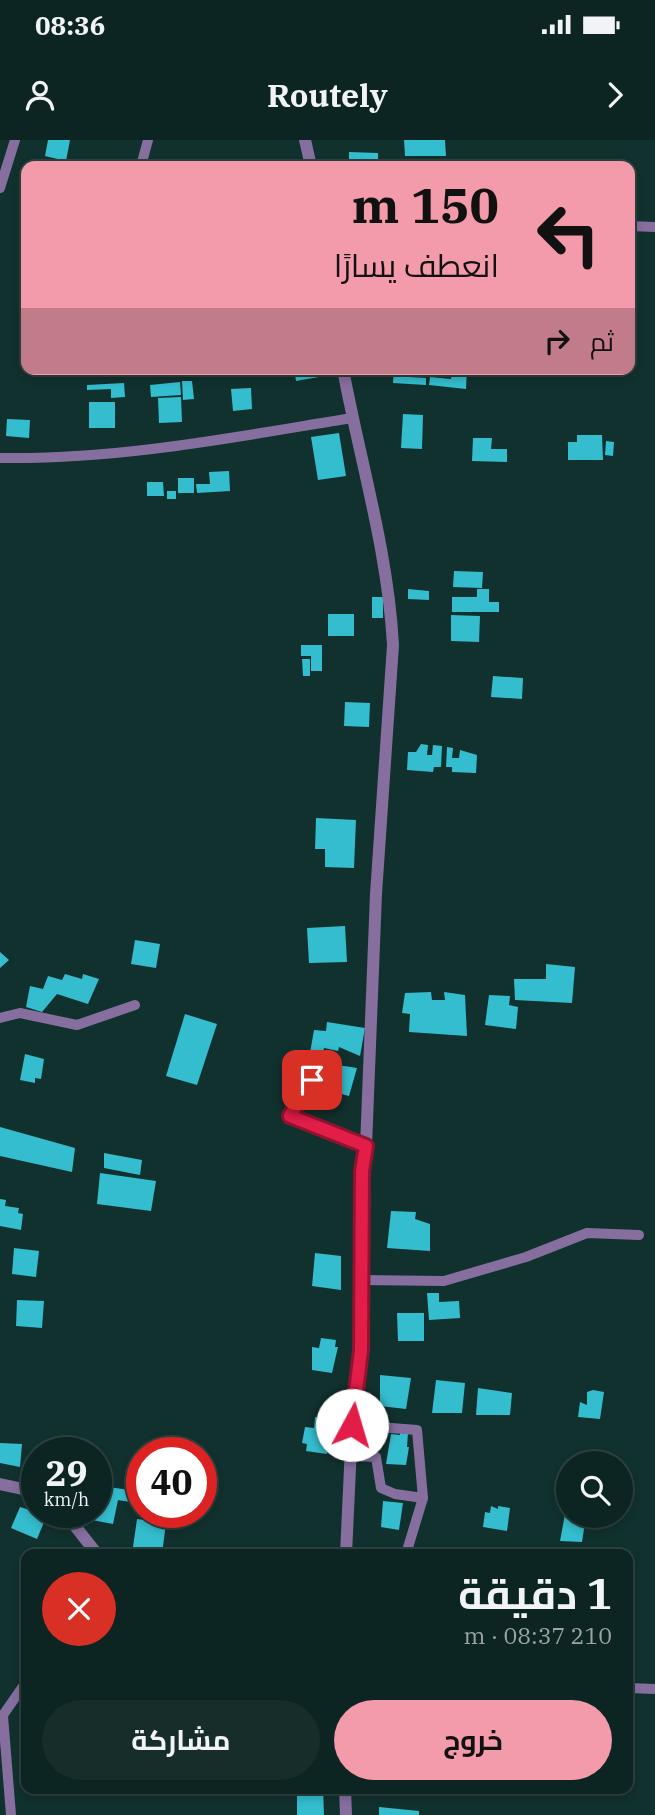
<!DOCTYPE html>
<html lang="ar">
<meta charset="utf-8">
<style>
body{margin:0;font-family:"IBM Plex Serif",Cairo,serif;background:#162d2a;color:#f1f3f6;direction:rtl;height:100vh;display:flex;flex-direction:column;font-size:26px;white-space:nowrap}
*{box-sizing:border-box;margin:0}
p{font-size:23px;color:#9aa5a5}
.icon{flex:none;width:38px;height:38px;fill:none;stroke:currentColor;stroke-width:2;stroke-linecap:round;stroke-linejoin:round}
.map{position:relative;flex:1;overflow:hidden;direction:ltr}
.details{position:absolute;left:21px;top:1409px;width:612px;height:245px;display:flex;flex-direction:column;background:#0d2522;border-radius:14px;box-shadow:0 4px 10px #0003,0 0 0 2px #2d4240;direction:rtl}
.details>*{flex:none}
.banner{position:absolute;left:21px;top:21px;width:614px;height:214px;border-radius:14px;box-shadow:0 4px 10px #0003,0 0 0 2px #2d4240;direction:rtl;background:#f39aab;color:#111;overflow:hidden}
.fabs{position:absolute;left:556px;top:1311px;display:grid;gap:14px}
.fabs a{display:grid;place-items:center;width:77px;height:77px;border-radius:50%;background:#0d2522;box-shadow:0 4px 10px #0003,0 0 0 2px #2d4240;font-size:35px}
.speed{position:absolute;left:21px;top:1297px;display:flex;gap:14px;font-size:35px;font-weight:700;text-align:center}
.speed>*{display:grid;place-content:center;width:91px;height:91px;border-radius:50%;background:#0d2522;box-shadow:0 4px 10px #0003,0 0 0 2px #2d4240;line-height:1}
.speed small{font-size:18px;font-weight:400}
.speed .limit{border:10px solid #d22;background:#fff;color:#111}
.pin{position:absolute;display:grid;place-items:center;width:60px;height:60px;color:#fff;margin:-30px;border-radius:14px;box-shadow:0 4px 10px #0006}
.me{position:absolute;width:77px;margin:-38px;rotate:6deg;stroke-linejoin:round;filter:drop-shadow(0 0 5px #0008)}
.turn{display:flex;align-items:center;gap:24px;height:147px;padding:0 21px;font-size:32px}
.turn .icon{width:91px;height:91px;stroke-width:2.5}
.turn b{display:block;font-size:49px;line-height:60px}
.then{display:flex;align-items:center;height:66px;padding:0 21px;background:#0003;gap:14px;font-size:26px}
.round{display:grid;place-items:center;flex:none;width:74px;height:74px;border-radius:37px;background:#162d2a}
.overview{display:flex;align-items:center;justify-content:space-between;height:119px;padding:0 21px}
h1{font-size:42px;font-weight:700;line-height:52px}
.primary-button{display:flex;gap:14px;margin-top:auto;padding:14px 21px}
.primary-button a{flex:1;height:80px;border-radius:42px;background:#f39aab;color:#111;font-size:28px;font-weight:700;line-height:80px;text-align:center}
.primary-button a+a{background:#162d2a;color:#f1f3f6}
.status{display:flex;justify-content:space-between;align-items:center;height:49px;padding:0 35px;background:#0d2522;direction:ltr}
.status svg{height:19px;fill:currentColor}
header{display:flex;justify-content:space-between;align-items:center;height:91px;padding:0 21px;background:#0d2522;font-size:32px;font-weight:700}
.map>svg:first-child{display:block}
.building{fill:#34bdce}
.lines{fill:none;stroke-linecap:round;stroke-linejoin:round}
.minor{stroke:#866e9f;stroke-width:10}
.tertiary{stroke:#866e9f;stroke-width:12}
.route-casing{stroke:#92132f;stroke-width:18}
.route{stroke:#e11d48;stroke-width:12}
</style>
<div class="status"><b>08:36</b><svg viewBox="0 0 49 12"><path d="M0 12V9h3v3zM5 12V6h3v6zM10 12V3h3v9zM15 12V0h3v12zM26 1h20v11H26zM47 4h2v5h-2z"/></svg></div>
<header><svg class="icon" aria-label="forward" viewBox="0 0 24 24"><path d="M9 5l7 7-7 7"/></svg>Routely<svg class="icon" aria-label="person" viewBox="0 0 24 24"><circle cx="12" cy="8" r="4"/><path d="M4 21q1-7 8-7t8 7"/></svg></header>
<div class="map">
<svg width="655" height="1675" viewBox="0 0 655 1675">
<rect width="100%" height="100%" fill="#11312e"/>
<g class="building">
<path d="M48,0H70L66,21L45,16Z"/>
<path d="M404,0H445L446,16H405Z"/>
<path d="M349,12L378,13V26H349Z"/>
<path d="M273,20V23L281,22L282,26H265V21Z"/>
<path d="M526,20L554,21V26H526Z"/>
<path d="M294,229H318L319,237L296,241Z"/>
<path d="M452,229H467L466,249L429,245L430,237L451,239Z"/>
<path d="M394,230L409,231V237L426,238V245L393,243Z"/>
<path d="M182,241H192L194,259L183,260Z"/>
<path d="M180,242L181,255L151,257L150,245Z"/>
<path d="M124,243L125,257L111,258V249L87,250V245Z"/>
<path d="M251,248L252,269L233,271L231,249Z"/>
<path d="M181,257L182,282L159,283L158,258Z"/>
<rect x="89" y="262" width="26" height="26"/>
<path d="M403,274L423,275L422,309L401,308Z"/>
<path d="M7,279L30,280L29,298L6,296Z"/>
<path d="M339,293L346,336L318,340L311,297Z"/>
<path d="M577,295H602L603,320H568V302H577Z"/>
<path d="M473,298H492L491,309H507V322L472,321Z"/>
<path d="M606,301L614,302L613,316L605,315Z"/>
<path d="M229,331L230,351L197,353L196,344H210L209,332Z"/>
<rect x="178" y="338" width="16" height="15"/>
<path d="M147,342H163L164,356H147Z"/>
<rect x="167" y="351" width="9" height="8"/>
<path d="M454,431L483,432L482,448L453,447Z"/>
<path d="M408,449L429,451V460L408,459Z"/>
<path d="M477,449H489V462H499V472H452V457H477Z"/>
<rect x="372" y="457" width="11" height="21"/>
<rect x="328" y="474" width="26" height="22"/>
<path d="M451,475L480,476L479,502L451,501Z"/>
<path d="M301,505H322V531H311V516H301Z"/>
<path d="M302,519H310V536H303Z"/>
<path d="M493,536L523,538L522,559L491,557Z"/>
<path d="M345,562L370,563L369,587L344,586Z"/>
<path d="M421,604L428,605L427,615H432L433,605L442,606L441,627H434L433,632L407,630L408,612H416Z"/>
<path d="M447,607L453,608L452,618H459L460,610L477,615L476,633L452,632V627H446Z"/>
<path d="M316,678L356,680L354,728L325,727V709H315Z"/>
<path d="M345,786L347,822L309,823L307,788Z"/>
<path d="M135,800L160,804L156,828L131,824Z"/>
<path d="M0,812L9,820L0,828Z"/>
<path d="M546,824L575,827L572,863L515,860L514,839H546Z"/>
<path d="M65,834L82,839L83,834L99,839L88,864L57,854L42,872L26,867L30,846L43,849L48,836L62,840Z"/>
<path d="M431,852L432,860H445L444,852L465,855L467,896L409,892L410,874L402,873L405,853Z"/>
<path d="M489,855L510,856L509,865L518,867L516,889L485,885Z"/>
<path d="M185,874L217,884L197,945L166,936Z"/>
<path d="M327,882L365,888L360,916L339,907L338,911L324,908L322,916L310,913L314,890L326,891Z"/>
<path d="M25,914L44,919L41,939L35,938V943L20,940Z"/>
<path d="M331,924L357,928L349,956L322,949Z"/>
<path d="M0,987L75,1008L72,1032L0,1016Z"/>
<path d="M104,1013L142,1020L140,1035L104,1028Z"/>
<path d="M100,1033L156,1041L151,1071L97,1064Z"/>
<path d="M0,1059L6,1060L5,1066L19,1068L18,1073L23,1074L21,1090L0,1086Z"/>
<path d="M391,1071L416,1072L415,1079L430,1084V1111L387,1108Z"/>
<path d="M14,1108L39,1111L36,1137L12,1134Z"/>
<path d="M315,1113L341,1116V1150L312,1146Z"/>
<path d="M427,1153H439V1162L459,1161L460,1178L429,1180Z"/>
<path d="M17,1160L44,1161L42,1188L16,1186Z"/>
<path d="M397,1173H424V1201H398Z"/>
<path d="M321,1198L336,1200L335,1207H338L332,1233L312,1230V1207L319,1208Z"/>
<path d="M380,1235L411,1238L406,1269L380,1266Z"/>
<path d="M436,1240L465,1243L462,1273H432Z"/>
<path d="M478,1248L512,1253L510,1275H476Z"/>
<path d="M593,1250L604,1252L600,1279L578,1277L580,1262L587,1265V1252Z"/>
<path d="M315,1277L331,1279L330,1287L334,1288L327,1314L306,1311L307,1304L302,1303L305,1287L314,1288Z"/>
<path d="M400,1292L408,1293L407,1307H409L406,1325L386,1324L391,1294L400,1295Z"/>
<path d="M0,1303L22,1304L20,1327L0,1323Z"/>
<path d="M96,1345L142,1352V1364L118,1360L113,1384L81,1378V1372H96Z"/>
<path d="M383,1361L403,1363L399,1390L381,1387Z"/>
<path d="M491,1366L498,1369V1366L510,1368L507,1391L483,1387L485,1372L490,1373Z"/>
<path d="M20,1367L47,1375L37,1399L11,1388Z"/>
<path d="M566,1369H569V1376H586L582,1402L560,1401Z"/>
<path d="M172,1372H181L180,1380L171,1379Z"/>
<path d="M137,1379L166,1383L162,1414H132Z"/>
<path d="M22,1571H26V1597H21Z"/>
<path d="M297,1648H323L324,1675H297Z"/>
<path d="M379,1667L419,1671V1675H379Z"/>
</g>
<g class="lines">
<g class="minor">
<path d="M141,26L148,0"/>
<path d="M0,48L15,0"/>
<path d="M630,86L655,87"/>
<path d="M0,318C119,320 235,297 352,278"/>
<path d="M0,878L20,873L77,885L135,865"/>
<path d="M312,940L290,976L366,1006"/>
<path d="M360,1140L444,1141L526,1117L587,1093L639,1095"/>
<path d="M352,1285L417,1290L423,1358L395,1354L381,1348L376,1317L352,1316"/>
<path d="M406,1414L423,1358"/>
<path d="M628,1548L655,1549"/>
<path d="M3,1576L11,1675"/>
<path d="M1,1578L26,1542"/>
</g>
<g class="tertiary">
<path d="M305,0L311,26"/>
<path d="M343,229C360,321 388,411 393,505L376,754L366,1006L362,1031L361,1210L352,1285L346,1414"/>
<path d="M0,1344L37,1352"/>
<path d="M64,1372L97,1414"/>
<path d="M345,1648L346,1675"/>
</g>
</g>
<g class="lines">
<defs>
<path id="route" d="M312,940L290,976L366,1006L362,1031L361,1210L352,1285"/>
</defs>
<use href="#route" class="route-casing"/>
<use href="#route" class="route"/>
</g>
</svg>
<div class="fabs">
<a><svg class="icon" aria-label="search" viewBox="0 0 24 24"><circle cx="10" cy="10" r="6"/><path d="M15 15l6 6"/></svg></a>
</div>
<div class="speed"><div>29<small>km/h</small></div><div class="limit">40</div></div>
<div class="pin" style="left:312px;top:940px;background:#d93025"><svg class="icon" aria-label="arrive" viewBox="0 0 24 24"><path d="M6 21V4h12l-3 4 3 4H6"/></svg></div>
<svg class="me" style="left:352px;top:1285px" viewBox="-20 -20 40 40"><circle r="19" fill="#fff"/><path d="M0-13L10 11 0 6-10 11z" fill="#e11d48"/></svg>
<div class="banner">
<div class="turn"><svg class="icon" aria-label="left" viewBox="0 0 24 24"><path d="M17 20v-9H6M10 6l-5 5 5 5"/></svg><div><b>150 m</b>انعطف يسارًا</div></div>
<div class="then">ثم<svg class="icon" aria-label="right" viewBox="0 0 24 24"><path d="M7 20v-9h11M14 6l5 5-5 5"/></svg></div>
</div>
<section class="details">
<div class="overview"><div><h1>1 دقيقة</h1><p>210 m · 08:37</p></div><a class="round" style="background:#d93025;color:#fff"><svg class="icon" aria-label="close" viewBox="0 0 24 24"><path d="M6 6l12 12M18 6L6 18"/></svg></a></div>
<div class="primary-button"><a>خروج</a><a>مشاركة</a></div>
</section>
</div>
